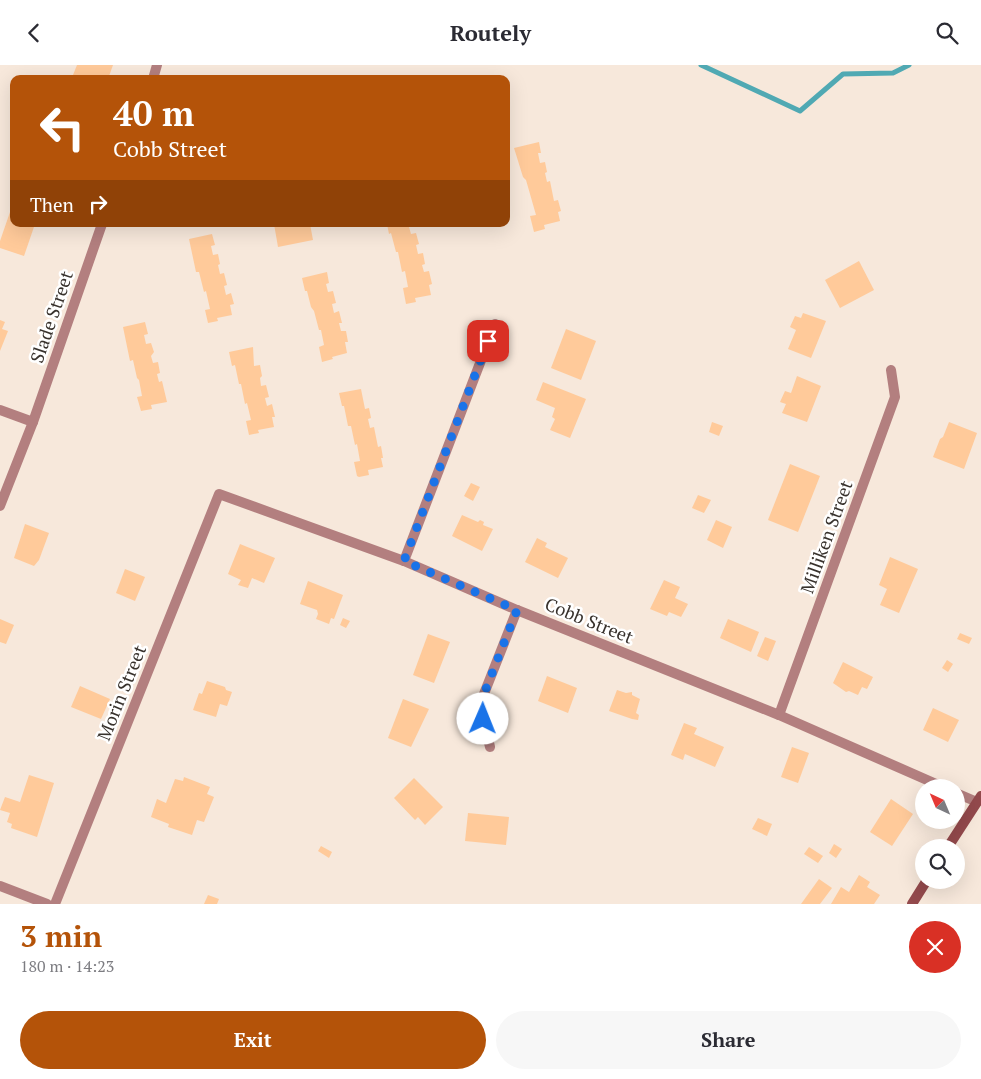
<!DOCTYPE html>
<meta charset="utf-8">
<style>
body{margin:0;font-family:"PT Serif",serif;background:#f7f7f7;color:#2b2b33;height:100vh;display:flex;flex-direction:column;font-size:19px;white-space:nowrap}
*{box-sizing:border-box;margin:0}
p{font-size:16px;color:#7c7c81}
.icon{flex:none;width:28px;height:28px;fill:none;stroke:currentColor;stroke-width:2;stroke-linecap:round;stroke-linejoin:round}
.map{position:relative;height:839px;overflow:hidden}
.side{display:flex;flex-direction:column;background:#fff;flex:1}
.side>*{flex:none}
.banner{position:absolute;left:10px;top:10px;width:500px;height:152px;border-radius:10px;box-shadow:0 5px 20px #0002;background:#b45309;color:#fff;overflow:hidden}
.needle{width:32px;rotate:316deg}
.buttons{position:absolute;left:915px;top:714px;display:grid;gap:10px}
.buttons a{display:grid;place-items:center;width:50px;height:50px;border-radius:50%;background:#fff;box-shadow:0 5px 20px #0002;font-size:25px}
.pin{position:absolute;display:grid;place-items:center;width:42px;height:42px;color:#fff;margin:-21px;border-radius:10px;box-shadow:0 2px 8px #0006}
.me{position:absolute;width:55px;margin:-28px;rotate:1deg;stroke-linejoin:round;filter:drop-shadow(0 0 4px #0008)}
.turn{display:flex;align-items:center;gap:18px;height:105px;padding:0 20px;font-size:22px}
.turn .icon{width:65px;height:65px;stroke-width:2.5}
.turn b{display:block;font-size:35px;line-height:42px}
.then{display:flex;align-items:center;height:48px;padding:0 20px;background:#0003;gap:10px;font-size:19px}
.round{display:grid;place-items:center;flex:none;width:52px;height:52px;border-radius:26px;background:#f7f7f7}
.overview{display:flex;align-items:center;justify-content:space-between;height:85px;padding:0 20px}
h1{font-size:30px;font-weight:700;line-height:38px;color:#b45309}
.cta{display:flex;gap:10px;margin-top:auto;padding:10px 20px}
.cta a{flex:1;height:58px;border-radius:30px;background:#b45309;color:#fff;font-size:20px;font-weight:700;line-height:58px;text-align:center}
.cta a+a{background:#f7f7f7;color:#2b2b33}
header{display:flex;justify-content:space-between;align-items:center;height:65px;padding:0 20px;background:#fff;font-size:22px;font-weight:700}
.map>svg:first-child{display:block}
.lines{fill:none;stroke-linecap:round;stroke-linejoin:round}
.stream{stroke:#50a9b3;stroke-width:5}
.building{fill:#ffca9a}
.street{stroke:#b37f7f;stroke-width:10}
.secondary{stroke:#93494c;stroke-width:10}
.route{stroke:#1a73e8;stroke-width:9;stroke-dasharray:0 16.2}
.labels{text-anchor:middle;stroke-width:5;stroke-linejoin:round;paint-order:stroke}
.street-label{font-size:18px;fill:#38322d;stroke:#fff}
</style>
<header><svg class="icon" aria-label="back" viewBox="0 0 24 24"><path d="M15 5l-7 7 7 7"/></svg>Routely<svg class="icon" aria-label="search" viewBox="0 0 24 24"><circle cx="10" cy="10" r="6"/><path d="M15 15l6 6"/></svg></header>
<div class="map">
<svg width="981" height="839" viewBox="0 0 981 839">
<rect width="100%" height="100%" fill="#f7e8db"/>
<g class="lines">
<path class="stream" d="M701,0L800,46L843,9L893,8L909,0"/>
</g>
<g class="building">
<path d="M77,0H113L108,14H83L73,10Z"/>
<path d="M539,77L541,88H538L540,98L545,97L547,107L545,108L547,117L550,116L554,136L558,135L561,146L558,147L560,156L544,160L545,164L534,167L530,151L536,150L526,115L523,112L514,83Z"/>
<path d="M10,147L14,148V159H35L24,191L0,183V176Z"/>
<path d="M274,159H310L313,175L278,182Z"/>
<path d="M387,159H412V161L409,162L411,169L416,168L419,179L416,180L418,189L423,188L425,199L422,200L424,207L429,206L432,219L429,220L431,230L415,233L416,237L406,239L403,223L408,222L405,206L402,207L398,187H396L391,168L389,169Z"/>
<path d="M212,169L215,180L211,181L213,190L218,189L220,199L218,200L220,209L224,208L227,220L224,221L226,230L231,228L234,239L230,240L232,250L217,253L218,256L208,258L205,245L210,244L206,226L204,227L199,207H196L189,174Z"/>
<path d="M859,196L874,225L840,243L825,215Z"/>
<path d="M327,207L329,218L326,219L328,227L333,226L336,238L332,239L334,248L339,246L342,258H339L341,266H346L348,277H345L347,288L332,292L333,294L322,297L319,282L324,280L321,265H319L314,246L311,242L307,226H305L302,213Z"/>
<path d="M803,248L826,256L811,293L788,284L796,265L790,262L795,251L801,253Z"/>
<path d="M0,255L5,257L2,264L8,266L0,286Z"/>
<path d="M145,257L148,269L144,270L146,279L151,278L154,287L151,291L153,298L158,297L160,308L157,309L159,317L162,316L167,337L151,340L152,344L141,346L137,332L142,331L139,315L137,313L133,295L130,296L123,262Z"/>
<path d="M566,264L596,276L581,315L551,303Z"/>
<path d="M253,282L254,301L260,300L262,311L260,313L261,321L266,320L269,332L265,333L267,341L272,339L275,352H272L274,362L258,365L259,368L249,370L246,356L251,355L247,338L245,339L241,319H239L235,300L232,301L229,287Z"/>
<path d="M797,311L821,321L807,357L782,348L786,339L780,337L785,326L791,328Z"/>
<path d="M543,317L586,334L570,373L550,365L555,354L552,352L555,343L536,335Z"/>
<path d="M361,324L365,344L369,343L371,353L368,354L370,363L374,362L378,382L381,381L383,393H381L383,402L368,405L369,410L359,412L357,411L354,397L360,396L357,379L355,380L351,361H348L344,341H342L339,328Z"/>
<path d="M712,357L723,361L719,371L709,367Z"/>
<path d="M949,357L977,368L964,404L933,392L940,374L943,372Z"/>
<path d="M790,399L820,411L798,467L768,455Z"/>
<path d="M471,418L480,422L473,436L464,431Z"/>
<path d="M698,430L711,435L704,448L692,443Z"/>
<path d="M462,450L478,457L480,455L484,457L483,460L493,464L482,486L452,471Z"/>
<path d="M716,455L732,462L723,483L707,475Z"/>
<path d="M25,459L49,468L39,495L34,501L14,493Z"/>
<path d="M537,473L547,478L545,482L568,493L558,513L525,497Z"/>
<path d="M240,479L275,493L264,518L252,513L248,523L238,520L241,515L228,509Z"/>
<path d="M890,492L918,504L899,548L880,540L887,524L879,520Z"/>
<path d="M125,504L145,512L135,536L116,528Z"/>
<path d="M664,515L680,522L675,533L688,539L681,552L669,547L667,551L650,544Z"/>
<path d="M308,516L343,530L334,554L331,553L329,559L316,554L318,549L317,545L300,539Z"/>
<path d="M343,553L350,556L346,563L340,560Z"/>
<path d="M0,554L14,560L6,579L0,577Z"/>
<path d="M728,554L759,567L751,587L720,573Z"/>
<path d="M960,568L972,573L969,579L957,574Z"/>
<path d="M428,569L450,577L434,618L413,610Z"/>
<path d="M765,572L776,576L768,596L757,591Z"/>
<path d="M947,595L953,599L948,607L942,603Z"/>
<path d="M843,597L873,612L867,624L862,622L858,630L849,626L846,627L833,618Z"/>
<path d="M547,611L577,623L568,648L538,636Z"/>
<path d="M207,616L225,622L226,625L232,627L227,641L220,639L216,652L193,645L199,628L202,629Z"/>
<path d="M80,621L110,634L101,654L71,642Z"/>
<path d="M617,625L626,628L632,627V630L640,634L636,648L639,650L638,655L632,654L609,646Z"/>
<path d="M403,634L429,644L411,682L388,673Z"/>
<path d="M933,643L959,655L948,677L923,665Z"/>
<path d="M684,658L697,663L694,669L724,682L715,702L685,689L683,695L671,690Z"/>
<path d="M792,682L809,688L798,718L781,712Z"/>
<path d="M29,710L54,718L37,772L11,763L12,759L7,757L10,748L0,745L5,732L20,737Z"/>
<path d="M184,712L210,722L207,729L214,732L204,757L197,755L192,770L168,762L169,759L151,752L157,734L166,738L175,714L183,716Z"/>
<path d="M414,713L443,742L425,760L418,752L415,755L394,733Z"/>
<path d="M891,734L913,749L892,781L870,767Z"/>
<path d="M468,748L509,752L506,780L465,776Z"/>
<path d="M758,753L772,759L767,771L752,764Z"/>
<path d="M834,779L842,784L836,793L829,788Z"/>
<path d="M321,781L332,787L329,793L318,786Z"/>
<path d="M809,782L823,791L818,798L804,789Z"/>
<path d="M859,810L870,817L867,822L880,830L874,839H831L841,822L849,827Z"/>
<path d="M819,814L832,823L820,839H801Z"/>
<path d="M208,830L219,834L217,839H204Z"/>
</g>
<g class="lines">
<g class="street">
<path d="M153,14L157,0"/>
<path d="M0,345L33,357L0,441"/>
<path d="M33,357L102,159"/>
<path d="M404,496L495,259"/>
<path d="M779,650L895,332L891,305"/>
<path d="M490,682L480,639L517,545"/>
<path d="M956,728L977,737"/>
<path d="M0,821L47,839"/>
<path d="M55,839L219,429L404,496L517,545L779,650L943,722"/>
</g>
<g class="secondary">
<path d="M948,782L981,731"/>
<path d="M912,839L927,815"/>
</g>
</g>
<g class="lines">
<path class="route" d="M483,654L480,639L517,545L404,496L488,276"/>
</g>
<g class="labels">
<g class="street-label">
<text transform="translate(52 252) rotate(-71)" y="6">Slade Street</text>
<text transform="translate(827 472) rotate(-70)" y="6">Milliken Street</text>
<text transform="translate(589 556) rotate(22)" y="6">Cobb Street</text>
<text transform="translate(122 628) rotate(-68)" y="6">Morin Street</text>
</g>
</g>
</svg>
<div class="buttons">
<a><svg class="needle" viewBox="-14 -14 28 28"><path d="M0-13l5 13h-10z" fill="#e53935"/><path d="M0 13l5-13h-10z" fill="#7c7c81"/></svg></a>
<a><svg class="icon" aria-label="search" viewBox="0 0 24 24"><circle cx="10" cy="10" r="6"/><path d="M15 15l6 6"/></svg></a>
</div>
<div class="pin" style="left:488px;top:276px;background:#d93025"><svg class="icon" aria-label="arrive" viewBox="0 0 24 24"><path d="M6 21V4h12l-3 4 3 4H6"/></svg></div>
<svg class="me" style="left:483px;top:654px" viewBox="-20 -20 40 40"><circle r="19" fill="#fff"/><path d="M0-13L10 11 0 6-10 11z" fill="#1a73e8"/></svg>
<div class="banner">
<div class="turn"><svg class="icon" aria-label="left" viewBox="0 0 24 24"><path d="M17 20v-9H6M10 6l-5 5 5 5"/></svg><div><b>40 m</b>Cobb Street</div></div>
<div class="then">Then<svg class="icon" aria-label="right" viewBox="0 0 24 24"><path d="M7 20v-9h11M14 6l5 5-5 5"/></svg></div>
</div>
</div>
<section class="side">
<div class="overview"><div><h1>3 min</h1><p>180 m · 14:23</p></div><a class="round" style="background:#d93025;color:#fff"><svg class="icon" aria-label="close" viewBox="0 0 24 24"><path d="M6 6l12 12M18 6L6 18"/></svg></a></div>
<div class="cta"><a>Exit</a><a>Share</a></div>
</section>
